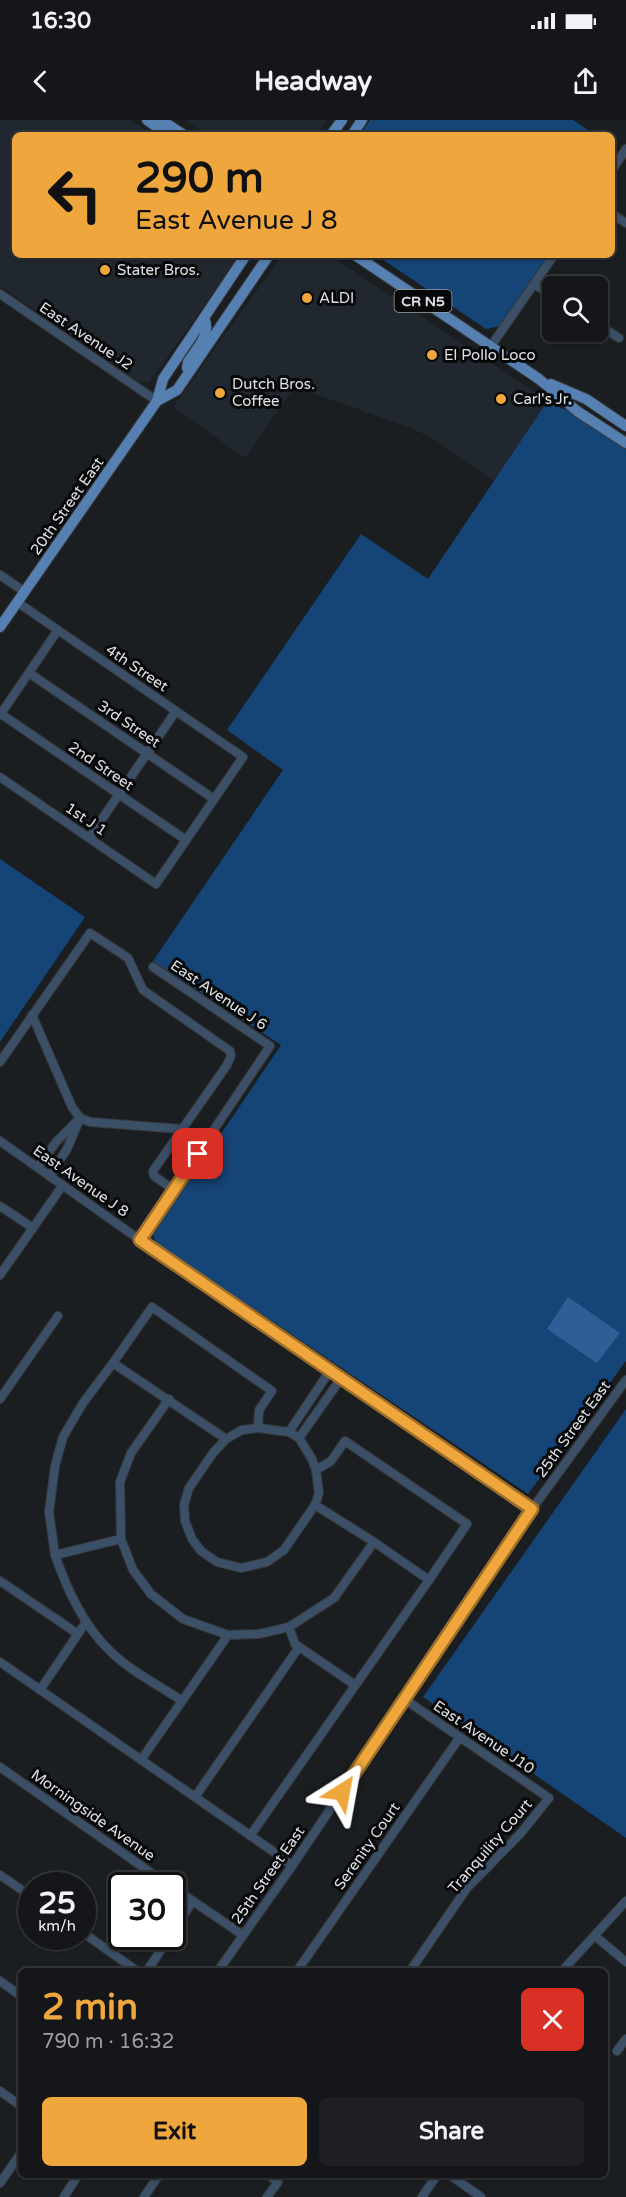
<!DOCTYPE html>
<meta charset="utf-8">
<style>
body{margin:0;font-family:"Varela Round",sans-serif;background:#1d1f22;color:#f1f3f6;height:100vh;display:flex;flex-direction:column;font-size:22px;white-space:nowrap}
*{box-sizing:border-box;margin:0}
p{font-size:20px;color:#9d9fa2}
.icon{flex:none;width:33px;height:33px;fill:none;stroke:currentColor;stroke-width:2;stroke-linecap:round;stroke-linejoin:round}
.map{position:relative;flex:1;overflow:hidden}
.panel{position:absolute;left:18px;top:1848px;width:590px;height:210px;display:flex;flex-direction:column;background:#141619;border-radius:9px;box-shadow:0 2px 4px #0004,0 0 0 2px #333538}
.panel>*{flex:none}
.guide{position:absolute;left:12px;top:12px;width:603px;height:126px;border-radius:9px;box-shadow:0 2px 4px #0004,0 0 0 2px #333538;background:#efa73d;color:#111;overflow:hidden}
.fabs{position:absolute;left:542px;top:156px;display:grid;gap:12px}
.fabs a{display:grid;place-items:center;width:66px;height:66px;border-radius:9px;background:#141619;box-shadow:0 2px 4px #0004,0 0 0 2px #333538;font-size:30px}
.speed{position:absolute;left:18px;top:1752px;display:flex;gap:12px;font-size:30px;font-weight:700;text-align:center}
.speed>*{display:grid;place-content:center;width:78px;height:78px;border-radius:50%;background:#141619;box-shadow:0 2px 4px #0004,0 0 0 2px #333538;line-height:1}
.speed small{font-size:15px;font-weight:400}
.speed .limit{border:3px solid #111;border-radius:9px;background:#fff;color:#111}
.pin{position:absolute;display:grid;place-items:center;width:51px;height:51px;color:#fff;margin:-26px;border-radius:12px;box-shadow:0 3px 9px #0006}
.me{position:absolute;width:66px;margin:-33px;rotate:34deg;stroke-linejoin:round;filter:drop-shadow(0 0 4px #0008)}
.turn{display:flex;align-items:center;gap:21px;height:126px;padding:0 24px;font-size:27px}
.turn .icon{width:78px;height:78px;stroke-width:2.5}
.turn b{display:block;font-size:42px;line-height:51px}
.round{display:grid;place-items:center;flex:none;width:63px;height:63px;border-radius:9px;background:#1d1f22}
.head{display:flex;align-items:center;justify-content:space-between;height:102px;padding:0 24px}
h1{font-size:36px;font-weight:700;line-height:45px;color:#efa73d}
.button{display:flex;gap:12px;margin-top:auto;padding:12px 24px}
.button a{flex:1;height:69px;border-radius:9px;background:#efa73d;color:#111;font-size:24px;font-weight:700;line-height:69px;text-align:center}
.button a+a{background:#1d1f22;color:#f1f3f6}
.status{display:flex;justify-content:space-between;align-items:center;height:42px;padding:0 30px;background:#141619;direction:ltr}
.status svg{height:16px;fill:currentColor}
header{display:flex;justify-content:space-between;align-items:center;height:78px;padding:0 24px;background:#141619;font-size:27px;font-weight:700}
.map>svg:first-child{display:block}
.built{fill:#20272f}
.green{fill:#154476}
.water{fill:#2d5f96}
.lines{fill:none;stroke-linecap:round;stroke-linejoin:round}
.minor-casing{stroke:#36393c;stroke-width:10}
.major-casing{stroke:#36393c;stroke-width:12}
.minor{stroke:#3b4f67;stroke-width:8}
.major{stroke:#5680b1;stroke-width:10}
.route-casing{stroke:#9b6d28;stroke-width:15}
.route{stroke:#efa73d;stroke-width:10}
.poi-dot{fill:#efa73d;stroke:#070809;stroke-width:2}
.labels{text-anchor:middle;stroke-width:6;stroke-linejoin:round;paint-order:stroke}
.shield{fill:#070809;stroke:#9ea0a2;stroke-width:1.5}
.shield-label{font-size:14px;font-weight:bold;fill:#dfe1e4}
.poi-label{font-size:15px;fill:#dfe1e4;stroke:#070809;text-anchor:start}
.street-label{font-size:15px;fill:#dfe1e4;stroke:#070809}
</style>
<div class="status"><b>16:30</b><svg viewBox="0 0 49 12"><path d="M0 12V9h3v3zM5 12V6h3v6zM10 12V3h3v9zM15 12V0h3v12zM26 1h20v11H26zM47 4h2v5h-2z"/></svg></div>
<header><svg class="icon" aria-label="back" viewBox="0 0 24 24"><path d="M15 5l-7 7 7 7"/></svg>Headway<svg class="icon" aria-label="share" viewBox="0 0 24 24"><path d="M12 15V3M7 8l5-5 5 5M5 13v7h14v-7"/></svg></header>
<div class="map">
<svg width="626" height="2077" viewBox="0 0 626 2077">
<rect width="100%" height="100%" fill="#1b1e21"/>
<g class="built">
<path d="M0,0H131L153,15H15V135H240L149,263L138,261L0,166Z"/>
<path d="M186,0H327L317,15H208Z"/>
<path d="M282,135H330L548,281L496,362L432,318L411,308L318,275L297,266L293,269L245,338L173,287Z"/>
</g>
<g class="green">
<path d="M370,0H573L596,15H360Z"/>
<path d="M376,135H548L500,206L486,209Z"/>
<path d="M547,282L581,296L626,327V1241L528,1374L156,1123L153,1115L281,925L153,841L283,650L227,610L361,414L428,459Z"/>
<path d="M0,739L85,797L0,922Z"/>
<path d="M626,1289V1718L423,1577Z"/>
</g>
<path class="water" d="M568,1177L620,1213L597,1243L547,1209Z"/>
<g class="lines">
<defs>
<g id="minor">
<path d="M612,50L626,29"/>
<path d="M612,94L626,103"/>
<path d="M534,164L552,175"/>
<path d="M0,174L157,281"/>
<path d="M597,204L619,218"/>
<path d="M491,226L554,135"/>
<path d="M0,455L25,472"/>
<path d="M29,553L214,679"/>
<path d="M1,594L186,720"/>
<path d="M0,595L58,510"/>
<path d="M0,657L156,764L243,637L17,482"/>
<path d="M89,718L176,591"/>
<path d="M32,895L72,987L80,998L90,1002L181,1009"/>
<path d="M0,942L90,813L128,838L143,870L230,931L231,936L227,945L153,1051L154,1056L174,1070"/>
<path d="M0,1021L140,1120L532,1389"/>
<path d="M38,1047L56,1022L80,998"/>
<path d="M50,1055L67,1029L78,1003"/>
<path d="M0,1086L33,1108"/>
<path d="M140,1120L270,926L153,847"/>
<path d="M0,1155L63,1065"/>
<path d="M0,1279L58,1196"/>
<path d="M169,1279L131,1333L120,1362L121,1419L133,1450L151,1474L183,1499L228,1515L259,1514L289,1507L334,1478L374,1422L315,1385"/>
<path d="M258,1308L289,1312L299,1318L312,1339L316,1350L319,1373L315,1385L284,1430L267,1442L241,1448L217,1442L201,1431L192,1419L185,1401L184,1385L189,1368L213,1333L226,1319L242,1310Z"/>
<path d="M289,1312L331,1249"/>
<path d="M299,1318L342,1257"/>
<path d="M226,1319L113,1243L152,1187L272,1271L259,1290L258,1308"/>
<path d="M316,1350L331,1341L345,1321L467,1404L429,1460"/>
<path d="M121,1419L55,1435C67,1469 83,1505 110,1531C130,1551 159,1565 182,1581"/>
<path d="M55,1435L49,1392L55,1346L63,1317L83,1283L113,1243"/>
<path d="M0,1461L78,1514"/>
<path d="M289,1507L295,1524L355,1565"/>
<path d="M0,1542L277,1734L292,1746"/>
<path d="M40,1570L86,1502"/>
<path d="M404,1579L549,1678L521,1713L467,1768L410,1851"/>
<path d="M141,1640L228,1515"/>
<path d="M0,1647L170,1766"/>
<path d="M195,1677L299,1527"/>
<path d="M250,1716L429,1460L374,1422"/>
<path d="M0,1755L32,1777"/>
<path d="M172,1767L243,1815"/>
<path d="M82,1812L137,1851"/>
<path d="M172,1812L193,1781"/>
<path d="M595,1816L626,1842"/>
<path d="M147,1851L170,1816"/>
<path d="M218,1851L292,1746L532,1389L626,1260"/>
<path d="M297,1851L460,1617"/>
<path d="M562,1851L626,1781"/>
<path d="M0,1861L21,1876"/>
<path d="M617,1931L626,1919"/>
<path d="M0,1971L21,1986"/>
<path d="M450,2055L481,2077"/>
<path d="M0,2063L21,2033"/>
<path d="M64,2077L78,2055"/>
<path d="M144,2077L159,2055"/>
<path d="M267,2077L278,2062L268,2055"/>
<path d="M422,2077L437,2055"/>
</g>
<g id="major">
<path d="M147,0L169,15"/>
<path d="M161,0L184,15"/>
<path d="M331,15L342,0"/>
<path d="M352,15L362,0"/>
<path d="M355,135L539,259L577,291L626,323"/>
<path d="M187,248L188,242C196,229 212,214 204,198"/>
<path d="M551,264L586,279L626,306"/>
<path d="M157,281L177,270L269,135"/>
<path d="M0,507L157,281L163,259L246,135"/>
</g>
</defs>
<use href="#minor" class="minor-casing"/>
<use href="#major" class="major-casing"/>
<use href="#minor" class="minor"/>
<use href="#major" class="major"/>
</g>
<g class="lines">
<defs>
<path id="route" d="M198,1034L140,1120L532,1389L342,1672"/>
</defs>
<use href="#route" class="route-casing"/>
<use href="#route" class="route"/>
</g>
<g class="poi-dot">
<circle cx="105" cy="150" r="6"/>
<circle cx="307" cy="178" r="6"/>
<circle cx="432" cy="235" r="6"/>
<circle cx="220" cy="273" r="6"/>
<circle cx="501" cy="279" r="6"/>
</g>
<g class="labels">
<rect class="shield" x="394.5" y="170" width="57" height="22" rx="4.5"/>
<g class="shield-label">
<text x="423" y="186">CR N5</text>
</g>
<g class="poi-label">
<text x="117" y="155">Stater Bros.</text>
<text x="319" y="183">ALDI</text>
<text x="444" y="240">El Pollo Loco</text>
<text x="232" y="269">Dutch Bros.<tspan x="232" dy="17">Coffee</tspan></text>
<text x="513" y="284">Carl's Jr.</text>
</g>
<g class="street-label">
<text transform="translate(86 216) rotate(34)" y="5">East Avenue J2</text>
<text transform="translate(67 386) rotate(-55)" y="5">20th Street East</text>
<text transform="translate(137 548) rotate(34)" y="5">4th Street</text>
<text transform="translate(129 604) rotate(34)" y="5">3rd Street</text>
<text transform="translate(101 646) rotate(34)" y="5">2nd Street</text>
<text transform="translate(86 699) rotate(34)" y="5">1st J 1</text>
<text transform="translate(219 875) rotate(34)" y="5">East Avenue J 6</text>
<text transform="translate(81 1061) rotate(35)" y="5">East Avenue J 8</text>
<text transform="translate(573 1309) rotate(-54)" y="5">25th Street East</text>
<text transform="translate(484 1617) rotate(34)" y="5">East Avenue J10</text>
<text transform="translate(93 1695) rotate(35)" y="5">Morningside Avenue</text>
<text transform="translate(367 1726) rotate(-55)" y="5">Serenity Court</text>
<text transform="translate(490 1726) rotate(-49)" y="5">Tranquility Court</text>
<text transform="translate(268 1755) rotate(-55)" y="5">25th Street East</text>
</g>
</g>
</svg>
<div class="fabs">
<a><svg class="icon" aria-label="search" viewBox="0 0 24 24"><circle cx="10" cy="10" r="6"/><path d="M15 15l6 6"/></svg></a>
</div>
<div class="speed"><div>25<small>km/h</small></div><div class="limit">30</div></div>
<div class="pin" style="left:198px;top:1034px;background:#d93025"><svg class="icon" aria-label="arrive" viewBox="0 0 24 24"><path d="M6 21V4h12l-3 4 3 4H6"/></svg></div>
<svg class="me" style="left:342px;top:1672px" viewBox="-20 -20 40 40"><path d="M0-17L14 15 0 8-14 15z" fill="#efa73d" stroke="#fff" stroke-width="4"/></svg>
<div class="guide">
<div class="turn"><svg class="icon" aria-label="left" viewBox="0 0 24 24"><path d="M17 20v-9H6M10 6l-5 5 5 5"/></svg><div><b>290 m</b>East Avenue J 8</div></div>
</div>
<section class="panel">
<div class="head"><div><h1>2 min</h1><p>790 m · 16:32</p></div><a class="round" style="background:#d93025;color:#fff"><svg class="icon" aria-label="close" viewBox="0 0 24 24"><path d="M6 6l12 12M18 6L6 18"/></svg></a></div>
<div class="button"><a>Exit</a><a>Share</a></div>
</section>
</div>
